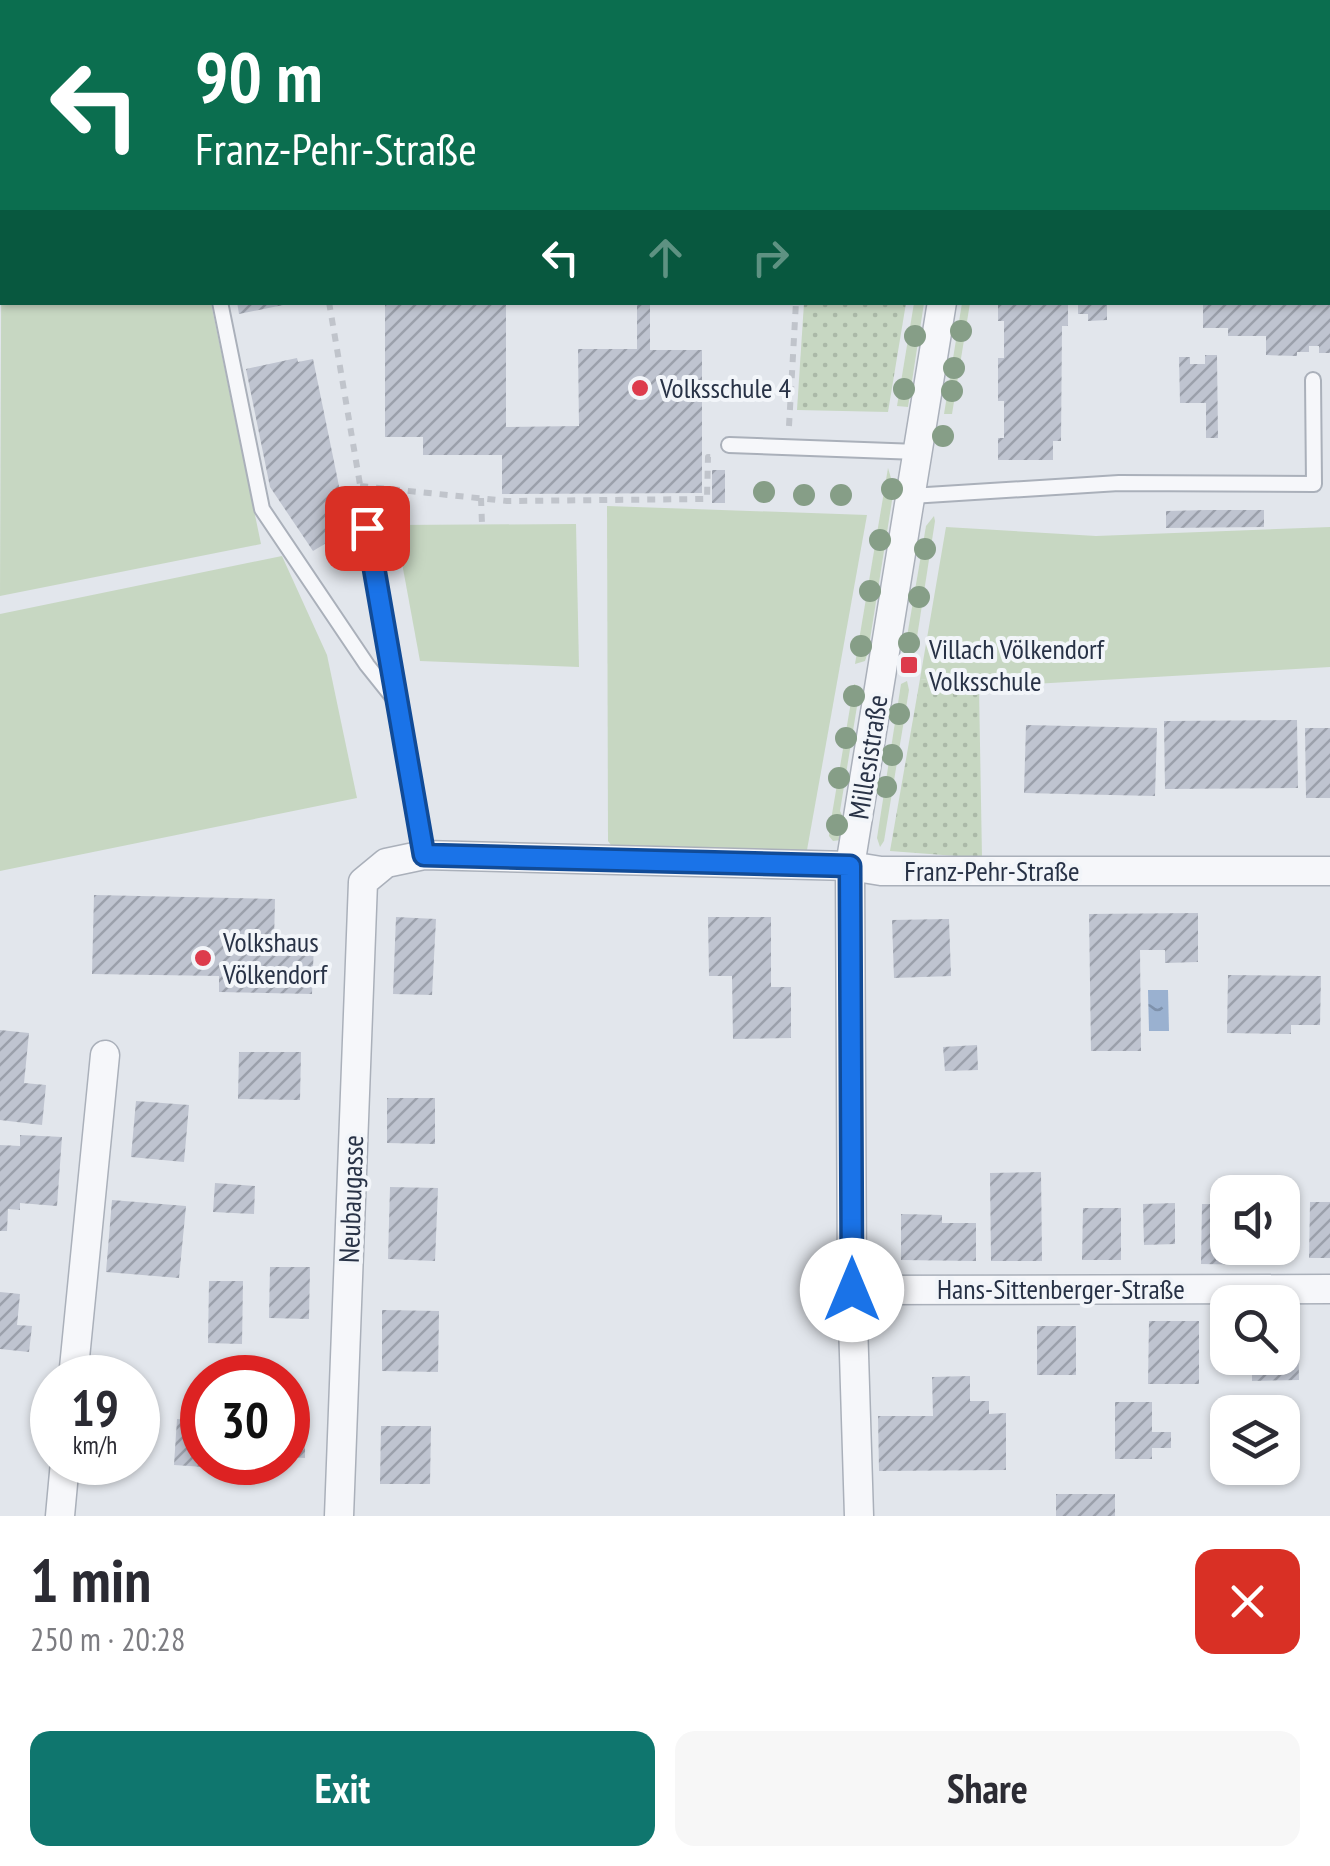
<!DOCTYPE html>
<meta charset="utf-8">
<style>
body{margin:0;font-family:"PT Sans Narrow",sans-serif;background:#f7f7f7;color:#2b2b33;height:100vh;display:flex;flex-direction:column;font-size:38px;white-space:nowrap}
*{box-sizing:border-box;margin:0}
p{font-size:32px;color:#7c7c81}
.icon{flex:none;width:55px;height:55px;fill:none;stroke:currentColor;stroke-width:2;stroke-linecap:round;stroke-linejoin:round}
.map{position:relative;height:1516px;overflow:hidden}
.side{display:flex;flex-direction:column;background:#fff;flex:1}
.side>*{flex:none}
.hud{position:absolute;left:0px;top:0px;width:1330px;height:305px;box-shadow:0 2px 8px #0004;background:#0b6e4f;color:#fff;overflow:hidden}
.controls{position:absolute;left:1210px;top:1175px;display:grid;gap:20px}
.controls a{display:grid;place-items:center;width:90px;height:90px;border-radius:20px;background:#fff;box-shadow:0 2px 8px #0004;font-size:50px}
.speed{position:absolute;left:30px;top:1355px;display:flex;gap:20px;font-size:50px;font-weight:700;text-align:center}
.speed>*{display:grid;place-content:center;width:130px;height:130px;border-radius:50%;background:#fff;box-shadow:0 2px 8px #0004;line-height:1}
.speed small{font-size:25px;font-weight:400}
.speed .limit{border:15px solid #d22;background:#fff;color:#111}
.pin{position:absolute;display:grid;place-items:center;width:85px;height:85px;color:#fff;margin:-42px;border-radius:20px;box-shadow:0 5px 15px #0006}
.me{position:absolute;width:110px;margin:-55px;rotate:0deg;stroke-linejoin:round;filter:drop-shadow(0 0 8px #0008)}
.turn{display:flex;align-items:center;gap:35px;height:210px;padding:0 30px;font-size:45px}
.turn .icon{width:130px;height:130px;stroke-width:2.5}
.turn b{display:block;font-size:70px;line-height:85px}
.lanes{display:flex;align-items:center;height:95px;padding:0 30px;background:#0003;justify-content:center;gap:50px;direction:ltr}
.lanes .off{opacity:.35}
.round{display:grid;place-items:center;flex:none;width:105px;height:105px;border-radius:20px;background:#f7f7f7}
.overview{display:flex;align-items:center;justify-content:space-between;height:170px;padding:0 30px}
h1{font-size:60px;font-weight:600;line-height:75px}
.cta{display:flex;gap:20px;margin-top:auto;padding:20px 30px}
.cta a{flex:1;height:115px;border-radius:20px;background:#0f766e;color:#fff;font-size:40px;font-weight:600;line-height:115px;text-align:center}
.cta a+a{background:#f7f7f7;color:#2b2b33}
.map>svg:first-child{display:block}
.grass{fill:#c7d7c2}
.park{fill:url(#park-dots)}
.water{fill:url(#water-ripples)}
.building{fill:url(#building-hatch)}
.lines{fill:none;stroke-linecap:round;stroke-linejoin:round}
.lane-casing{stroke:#aab0ba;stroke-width:18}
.street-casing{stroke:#aab0ba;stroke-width:31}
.path{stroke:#c0c4cb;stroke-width:6;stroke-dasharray:8 8;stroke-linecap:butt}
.lane{stroke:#f6f7fa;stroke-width:14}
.street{stroke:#f6f7fa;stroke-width:28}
.tree{fill:#869e87}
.route-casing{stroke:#114b97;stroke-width:25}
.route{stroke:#1a73e8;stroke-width:18}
.poi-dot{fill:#dd3b4c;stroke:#f2f5f9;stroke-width:4}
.labels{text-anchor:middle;stroke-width:8;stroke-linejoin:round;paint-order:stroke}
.poi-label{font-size:28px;fill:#283246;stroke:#f2f5f9;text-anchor:start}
.street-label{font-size:28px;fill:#283246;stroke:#f2f5f9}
</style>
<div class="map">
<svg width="1330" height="1516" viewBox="0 0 1330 1516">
<defs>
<pattern id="park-dots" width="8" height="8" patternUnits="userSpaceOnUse" patternTransform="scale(2.5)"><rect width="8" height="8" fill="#c7d7c2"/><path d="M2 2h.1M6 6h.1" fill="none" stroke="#abb9a8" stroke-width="1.8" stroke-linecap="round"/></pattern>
<pattern id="water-ripples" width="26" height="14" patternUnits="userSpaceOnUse" patternTransform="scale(2.5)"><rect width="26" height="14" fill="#9ab1d0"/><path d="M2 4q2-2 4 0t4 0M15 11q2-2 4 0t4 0" fill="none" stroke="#7e91ab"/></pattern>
<pattern id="building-hatch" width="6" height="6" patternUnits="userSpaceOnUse" patternTransform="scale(2.5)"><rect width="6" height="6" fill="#bfc4d0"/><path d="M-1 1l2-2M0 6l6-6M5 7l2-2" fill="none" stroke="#9ba0ab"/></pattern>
</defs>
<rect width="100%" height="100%" fill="#e2e6ec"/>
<g class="grass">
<path d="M2,85V302L211,303L261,544L0,596Z"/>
<path d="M914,303H924L908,407L897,406Z"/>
<path d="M962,303H970L952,414H944Z"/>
<path d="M888,468L894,488L868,652L865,661L855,664Z"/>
<path d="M607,506L867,515L807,850L625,851L614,849L608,841Z"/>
<path d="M934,516L935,521L913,663L904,654L926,526Z"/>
<path d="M576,524L579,667L420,661L395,525Z"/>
<path d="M946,527L1096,536L1330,527V667L979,687L920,679Z"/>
<path d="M282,556L327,655L357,798L0,871V614Z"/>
<path d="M907,681L909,690L884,841L880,847L877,838L901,684Z"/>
<path d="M854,684L858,686L859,694L840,811L847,825L841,840L833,841L829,836L830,826Z"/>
</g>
<g class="park">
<path d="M804,303H906L888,412L797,410Z"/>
<path d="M920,679L979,687L982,858L890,851Z"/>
</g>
<path class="water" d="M1148,990H1168L1169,1031H1149Z"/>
<g class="building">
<path d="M237,302H287L288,304L239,314Z"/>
<path d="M385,302H506V427L579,426L578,349H637V302H650V350H702V493L502,494V455H423V437H385Z"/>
<path d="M998,302H1068V326H1062L1061,441H1053V460H998V438H1004V401H998V358H1004V321H998Z"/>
<path d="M1078,302H1107V320L1088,321V314H1078Z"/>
<path d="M1203,302H1330V353H1319V346H1309V352H1297V356L1266,355V336H1228V328H1203Z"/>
<path d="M1205,355H1217L1218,438H1206V403H1180L1179,357H1190V364H1205Z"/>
<path d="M297,358L298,362L313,359L348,530L313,551L270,487L246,369Z"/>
<rect x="712" y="470" width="13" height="33"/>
<path d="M1207,510H1264V527L1166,528V511Z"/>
<path d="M1297,720L1298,788L1165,789L1164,721Z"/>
<path d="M1026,725L1157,728L1155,796L1024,793Z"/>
<path d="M1305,728H1330V798H1306Z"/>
<path d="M94,895L275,899L274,941L314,942L312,994L219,992V976L92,974Z"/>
<path d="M1198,913V962L1165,963V950H1140L1141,1051H1091L1089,914Z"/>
<path d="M396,917L436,919L432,995L393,994Z"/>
<path d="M708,917H771V987H791V1038L733,1039L732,976H709Z"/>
<path d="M949,919L951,976L894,978L892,920Z"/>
<path d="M1228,975L1321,976L1320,1025H1291V1034L1227,1033Z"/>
<path d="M0,1030L29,1033L24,1083L46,1085L42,1125L0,1120Z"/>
<path d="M977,1045L978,1070L945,1071L943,1047Z"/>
<path d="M239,1052H301L300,1100L238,1099Z"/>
<path d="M387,1098H435V1144L387,1143Z"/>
<path d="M136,1101L189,1105L184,1162L131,1157Z"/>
<path d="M20,1135L62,1137L57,1206L20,1203V1210L8,1209L7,1231H0V1145L20,1146Z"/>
<path d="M1041,1172L1042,1261H991L990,1173Z"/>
<path d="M215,1183L255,1186L254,1214L213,1212Z"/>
<path d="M390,1187L438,1188L435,1261L388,1259Z"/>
<path d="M112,1200L186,1206L179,1278L106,1272Z"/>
<path d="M1310,1202H1330V1258H1309Z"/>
<path d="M1175,1203V1244L1144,1245L1143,1204Z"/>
<path d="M1202,1204H1228V1248H1258V1265L1201,1264Z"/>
<path d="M1083,1208H1121V1260H1082Z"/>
<path d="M901,1214L942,1215V1223H976V1261L901,1260Z"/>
<path d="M270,1267H310L309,1319L269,1318Z"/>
<path d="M209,1281H243L242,1344L208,1343Z"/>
<path d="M0,1292L20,1294L17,1325L32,1326L29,1352L0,1349Z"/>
<path d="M382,1310L439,1311L438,1372L382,1371Z"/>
<path d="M1149,1321H1199V1384H1148Z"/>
<path d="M1298,1322L1299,1380L1252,1381V1358H1282V1323Z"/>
<rect x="1037" y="1326" width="39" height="49"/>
<path d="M970,1376V1401H989V1414L1006,1413V1470L879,1471L878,1416H933L932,1377Z"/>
<path d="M138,1391L149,1392L142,1445H138Z"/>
<path d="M1115,1402H1152V1432H1171V1448H1152V1459H1115Z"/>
<path d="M288,1404L305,1405V1458L288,1457Z"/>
<path d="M177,1419L202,1421L204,1467L174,1465Z"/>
<path d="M381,1426H431L430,1484H380Z"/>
<rect x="1056" y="1494" width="59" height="22"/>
</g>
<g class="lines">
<defs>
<g id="lane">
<path d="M1057,2V0"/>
<path d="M0,78L2,77"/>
<path d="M220,302L262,509L367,665L395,700"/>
<path d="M729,445L918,452"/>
<path d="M911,496L1119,483L1314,484L1313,380"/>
<path d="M367,528L424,855"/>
</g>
<g id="street">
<path d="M248,0L249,2"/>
<path d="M990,2L991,0"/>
<path d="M852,1290L1330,1289"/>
<path d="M73,1378L105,1055"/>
<path d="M60,1516L65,1462"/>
<path d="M339,1516L363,882L386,863L424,855L850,866L881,871H1330"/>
<path d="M859,1516L852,1290L850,866L942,302"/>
</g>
</defs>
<use href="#lane" class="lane-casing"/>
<use href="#street" class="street-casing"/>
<g class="path">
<path d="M1328,138H1330"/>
<path d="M1328,229H1330"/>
<path d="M329,302L364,508"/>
<path d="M789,426L796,302"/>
<path d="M360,486L507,501L707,499L708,457H713"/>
<path d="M481,498L482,524"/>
</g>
<use href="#lane" class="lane"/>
<use href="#street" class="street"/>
</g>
<g class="tree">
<circle cx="961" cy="331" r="11"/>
<circle cx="915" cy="336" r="11"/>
<circle cx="954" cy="368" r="11"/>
<circle cx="904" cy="389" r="11"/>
<circle cx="952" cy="391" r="11"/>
<circle cx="943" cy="436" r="11"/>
<circle cx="892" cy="489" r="11"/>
<circle cx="764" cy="492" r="11"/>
<circle cx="804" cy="495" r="11"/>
<circle cx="841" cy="495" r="11"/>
<circle cx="880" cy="540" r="11"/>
<circle cx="925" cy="549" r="11"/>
<circle cx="870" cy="591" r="11"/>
<circle cx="919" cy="597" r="11"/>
<circle cx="909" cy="643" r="11"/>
<circle cx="861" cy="646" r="11"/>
<circle cx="854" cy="696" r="11"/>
<circle cx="899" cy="714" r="11"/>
<circle cx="846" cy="738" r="11"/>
<circle cx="892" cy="755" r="11"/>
<circle cx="839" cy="778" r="11"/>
<circle cx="886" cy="787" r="11"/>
<circle cx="837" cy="825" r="11"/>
</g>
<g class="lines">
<defs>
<path id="route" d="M367,528L424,855L850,866L852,1290"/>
</defs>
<use href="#route" class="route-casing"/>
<use href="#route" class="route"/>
</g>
<g class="poi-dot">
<circle cx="640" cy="388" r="10"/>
<rect x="899" y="655" width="20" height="20" rx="5"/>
<circle cx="203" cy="958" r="10"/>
</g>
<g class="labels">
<g class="poi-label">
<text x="660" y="398">Volksschule 4</text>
<text x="929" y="659">Villach Völkendorf<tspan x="929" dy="32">Volksschule</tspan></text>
<text x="223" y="952">Volkshaus<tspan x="223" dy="32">Völkendorf</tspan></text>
</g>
<g class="street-label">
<text transform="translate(868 757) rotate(-81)" y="10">Millesistraße</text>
<text x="992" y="881">Franz-Pehr-Straße</text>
<text transform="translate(351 1199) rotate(-88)" y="10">Neubaugasse</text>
<text x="1061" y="1299">Hans-Sittenberger-Straße</text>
</g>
</g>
</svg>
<div class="controls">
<a><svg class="icon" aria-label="sound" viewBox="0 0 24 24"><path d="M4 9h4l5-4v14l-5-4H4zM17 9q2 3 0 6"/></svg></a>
<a><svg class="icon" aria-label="search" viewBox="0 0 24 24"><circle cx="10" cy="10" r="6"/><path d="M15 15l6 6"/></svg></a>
<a><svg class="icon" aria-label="layers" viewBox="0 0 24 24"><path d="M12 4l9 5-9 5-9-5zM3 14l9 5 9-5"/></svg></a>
</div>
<div class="speed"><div>19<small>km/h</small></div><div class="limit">30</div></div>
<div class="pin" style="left:367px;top:528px;background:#d93025"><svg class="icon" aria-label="arrive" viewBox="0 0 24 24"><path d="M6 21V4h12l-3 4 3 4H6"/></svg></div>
<svg class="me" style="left:852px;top:1290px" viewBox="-20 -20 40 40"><circle r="19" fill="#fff"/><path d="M0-13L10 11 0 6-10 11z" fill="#1a73e8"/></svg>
<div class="hud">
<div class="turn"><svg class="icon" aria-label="left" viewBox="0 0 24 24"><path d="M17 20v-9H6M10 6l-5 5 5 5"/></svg><div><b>90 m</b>Franz-Pehr-Straße</div></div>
<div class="lanes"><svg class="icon" aria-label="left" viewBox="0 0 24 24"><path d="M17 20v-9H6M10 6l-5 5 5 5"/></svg><svg class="icon off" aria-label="ahead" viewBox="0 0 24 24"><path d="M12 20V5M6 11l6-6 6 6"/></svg><svg class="icon off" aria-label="right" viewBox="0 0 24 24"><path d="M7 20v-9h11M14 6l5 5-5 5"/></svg></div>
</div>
</div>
<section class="side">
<div class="overview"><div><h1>1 min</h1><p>250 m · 20:28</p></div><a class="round" style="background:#d93025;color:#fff"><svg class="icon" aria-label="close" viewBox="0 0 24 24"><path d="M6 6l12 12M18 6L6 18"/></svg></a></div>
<div class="cta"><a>Exit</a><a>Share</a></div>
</section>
